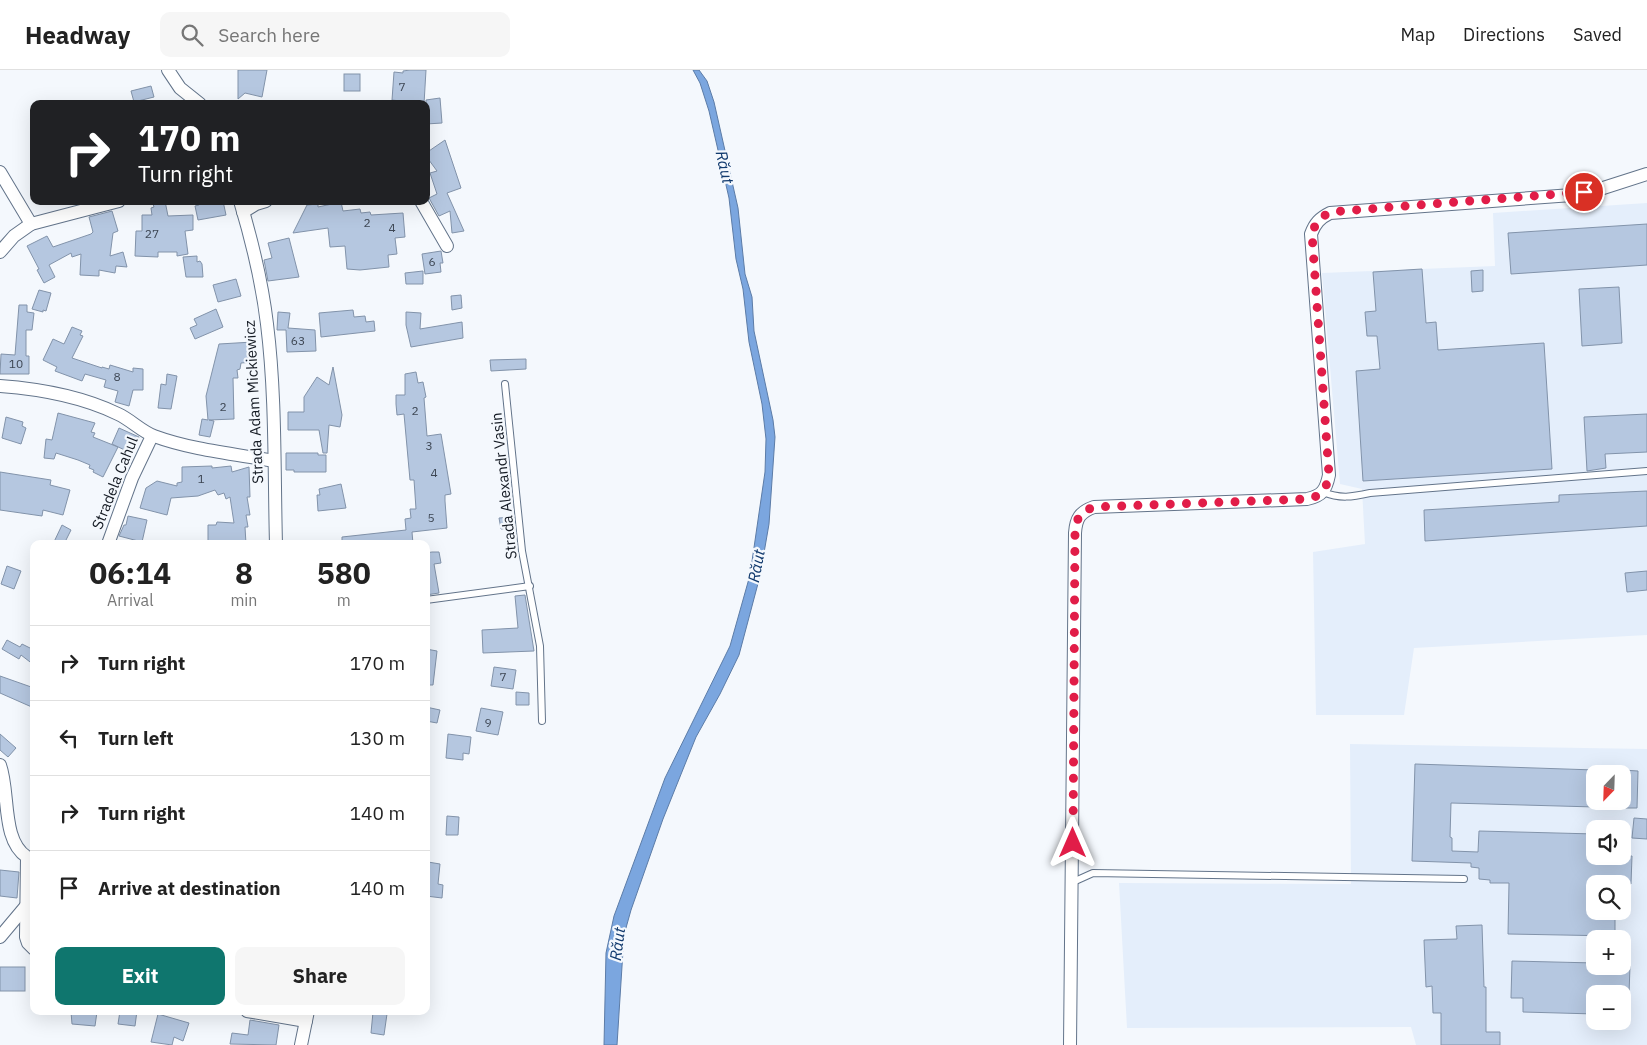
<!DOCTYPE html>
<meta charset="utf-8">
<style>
body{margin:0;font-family:"IBM Plex Sans",sans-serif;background:#f6f6f6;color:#222;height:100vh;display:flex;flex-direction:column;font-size:19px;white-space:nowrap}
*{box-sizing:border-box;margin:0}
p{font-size:16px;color:#767676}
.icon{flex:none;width:28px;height:28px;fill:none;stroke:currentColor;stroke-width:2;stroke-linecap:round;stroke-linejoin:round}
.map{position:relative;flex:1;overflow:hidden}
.sheet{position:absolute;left:30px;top:470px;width:400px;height:475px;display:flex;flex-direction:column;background:#fff;border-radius:10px;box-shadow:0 5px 20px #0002}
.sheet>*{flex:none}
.hud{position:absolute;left:30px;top:30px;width:400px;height:105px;border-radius:10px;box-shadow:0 5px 20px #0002;background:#202124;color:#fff;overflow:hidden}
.needle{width:32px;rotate:203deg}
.fabs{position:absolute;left:1586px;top:695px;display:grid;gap:10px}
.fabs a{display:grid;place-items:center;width:45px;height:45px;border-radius:10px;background:#fff;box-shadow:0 5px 20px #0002;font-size:25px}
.pin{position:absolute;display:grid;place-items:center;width:42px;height:42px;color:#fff;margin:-21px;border:2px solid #fff;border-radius:50%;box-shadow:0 1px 5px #0007}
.me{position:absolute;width:55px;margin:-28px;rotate:0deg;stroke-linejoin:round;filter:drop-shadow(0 0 4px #0008)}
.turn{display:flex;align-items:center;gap:18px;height:105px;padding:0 25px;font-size:22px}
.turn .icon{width:65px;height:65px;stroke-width:2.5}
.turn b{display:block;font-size:35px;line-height:42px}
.eta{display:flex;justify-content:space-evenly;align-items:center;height:85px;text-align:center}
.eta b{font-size:30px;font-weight:800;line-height:35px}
.cta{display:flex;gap:10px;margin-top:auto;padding:10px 25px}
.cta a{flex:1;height:58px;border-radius:10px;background:#0f766e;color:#fff;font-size:20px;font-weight:800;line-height:58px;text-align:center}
.cta a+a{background:#f6f6f6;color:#222}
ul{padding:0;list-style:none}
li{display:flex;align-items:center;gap:15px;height:75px;padding:0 25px;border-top:1px solid #e0e0e0}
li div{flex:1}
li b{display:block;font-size:19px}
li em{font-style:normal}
header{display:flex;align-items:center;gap:30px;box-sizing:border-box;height:70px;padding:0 25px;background:#fff;border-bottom:1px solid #e0e0e0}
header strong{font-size:24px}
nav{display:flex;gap:28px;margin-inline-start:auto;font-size:18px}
.search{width:350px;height:45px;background:#f6f6f6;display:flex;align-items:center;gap:12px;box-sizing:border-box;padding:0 18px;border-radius:10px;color:#767676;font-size:19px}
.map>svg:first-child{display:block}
.built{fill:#e4eefb;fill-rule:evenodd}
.water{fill:#7ba6df;stroke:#5c7ca7}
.building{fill:#b5c7e0;stroke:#8293aa}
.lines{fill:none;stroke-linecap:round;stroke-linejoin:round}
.service-casing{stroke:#63748a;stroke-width:8}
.minor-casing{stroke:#63748a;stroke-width:14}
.service{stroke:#fff;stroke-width:6}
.minor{stroke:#fff;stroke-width:12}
.route{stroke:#e11d48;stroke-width:9;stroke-dasharray:0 16.2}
.labels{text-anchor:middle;stroke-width:4.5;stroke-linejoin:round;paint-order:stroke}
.number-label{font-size:12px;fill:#3d4653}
.street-label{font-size:15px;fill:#151b24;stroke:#f4f8fd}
.water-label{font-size:16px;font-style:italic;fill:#113a6e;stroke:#f4f8fd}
</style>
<header>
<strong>Headway</strong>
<div class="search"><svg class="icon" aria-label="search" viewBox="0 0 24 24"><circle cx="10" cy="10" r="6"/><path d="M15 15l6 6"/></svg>Search here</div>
<nav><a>Map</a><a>Directions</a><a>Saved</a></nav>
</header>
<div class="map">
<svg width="1647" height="975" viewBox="0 0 1647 975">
<rect width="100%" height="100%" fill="#f4f8fd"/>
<g class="built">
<path d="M1647,133V565L1414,578L1404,645H1316L1313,482L1365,474L1362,419L1340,414L1322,203L1495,196L1493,143Z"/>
<path d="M1350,674L1647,679V975H1416L1411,957L1127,958L1119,813L1351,814ZM1595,704H1622V731H1595ZM1595,759H1622V786H1595ZM1595,814H1622V841H1595ZM1595,869H1622V896H1595ZM1595,924H1622V951H1595Z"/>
</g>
<path class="water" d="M693,0H699L707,11L714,32L738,138L745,204L752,227L754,261L773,350L775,367L769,454L760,506L739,585L720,624L696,667L663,749L631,840L624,865L617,975H604L606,883L614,846L665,708L730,576L750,505L765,402L766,369L762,334L749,272L743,219L736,189L729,128L709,41L700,13Z"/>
<g class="building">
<path d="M238,0H267L262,27L245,23L238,29Z"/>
<path d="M410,0H426L424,34L392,30L394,2L403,3V1Z"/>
<rect x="344" y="4" width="16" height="17"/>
<path d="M151,16L154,27L134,32L131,21Z"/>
<path d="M440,28L442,53L426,54V30Z"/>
<path d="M445,70L461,118L447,123L464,161L452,163L450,141L439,146L429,128L437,124L430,103L437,101L426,86V83Z"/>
<path d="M152,131H165L168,146L193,145V160L185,161L188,184L177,186V182H158V187L135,186L136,161H142V145H152L151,138L154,137Z"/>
<path d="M199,131H223L226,145L198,150L195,136L199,135Z"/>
<path d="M341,132L343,141L360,139L361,143L370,142L371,145L403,143L405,167L395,168L397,184L388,185L389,197L360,200L347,199L345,176L330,177L328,158L293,163L307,135L318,134V137Z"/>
<path d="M112,141L118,161L113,163L110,186L123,182L127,197L116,196L115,203L99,200V206L80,205L81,184L72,187L71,183L49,195L55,207L44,213L37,200L39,199L27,176L47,166L53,177L91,164L93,162L89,147Z"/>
<path d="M1647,154V195L1511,204L1508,163Z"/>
<path d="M289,168L299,207L268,211L264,190L272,188L268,173Z"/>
<path d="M441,181L443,193H440L441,202L425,204L422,184Z"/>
<path d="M197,186V192L200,191L202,194L203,207H186L183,187Z"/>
<path d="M1422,199L1426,253L1436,252L1438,280L1544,273L1552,399L1363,411L1356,301L1380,299L1377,266H1367L1365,242L1376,241L1373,202Z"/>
<path d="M1483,200V221L1472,222L1471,201Z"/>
<path d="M423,201V214H406L405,203Z"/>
<path d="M236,209L241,226L218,232L213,215Z"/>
<path d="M1619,217L1622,273L1582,276L1579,219Z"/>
<path d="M39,220L51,223L46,241L43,240V242L32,239Z"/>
<path d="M461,225L462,238L452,240L451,226Z"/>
<path d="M19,235H27V242L34,243L32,260H26V286H29V304H0L1,284L15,285Z"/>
<path d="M216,239L223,257L195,269L190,258L197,255L194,249Z"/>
<path d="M353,240L354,247L365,246L366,252L374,251L375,261L321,267L319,243Z"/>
<path d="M278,242L290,243L288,258L315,260L316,281L287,282L286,260H277Z"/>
<path d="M406,242L421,243L420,259L462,252L463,268L411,277L406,255Z"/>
<path d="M72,257L82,261L80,265L83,266L72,288L102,298V297L109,299L110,295L133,302V298L143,299V320H133L129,336L115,332L118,321L104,317L106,310L85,304L82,311L55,301L57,297L43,290L53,269L64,274Z"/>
<path d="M253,272L254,292L241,293L240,299L237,300L238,308H233L234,349L209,350L214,351L210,367L199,365L202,349L208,350L206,326L219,274Z"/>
<path d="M526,289V299L491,301L490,290Z"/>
<path d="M333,297L342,345L340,357L329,355L327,383H323L319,360H288V342H304V327L317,307L329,315Z"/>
<path d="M416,302L418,313L423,312L426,327L424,328L427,366L441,364L451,424L445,425V431L447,458L412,462L413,474H342V467L406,460L405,449L411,448L410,439H416L414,410H410L404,344L397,345L396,334V325H405V304Z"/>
<path d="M167,304L177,306L171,339L158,338L161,314L166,315Z"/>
<path d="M58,343L95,353L91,362L95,363L93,367L118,377L103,407L93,402L94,400L89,398L90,395L78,390L56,383L54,389L44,388L46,369L52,370Z"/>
<path d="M1647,344V382L1605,384L1606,398L1587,401L1584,347Z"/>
<path d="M6,347L23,352L22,356L26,358L21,374L2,368Z"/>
<path d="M119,358L139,367L131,383L112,374Z"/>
<path d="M286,383H318V385H326V402H294V400H286Z"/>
<path d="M212,396V398L231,396L232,402L249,397L250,427H247L250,445H246L248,457H245L246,474L208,473V455H216L217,452L234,453L230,427L226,429L224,423L218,425L215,420L198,426L171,428L167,445L140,438L146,418L157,411L177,416V413L182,412V397Z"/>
<path d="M0,402L51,410L50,415L70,420L63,445L43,440L42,446L0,440Z"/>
<path d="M341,414L346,438L318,441L317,425H320L319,419Z"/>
<path d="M1647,421V456L1425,471L1424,440L1559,432V425Z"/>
<path d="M128,446L147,450L142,472L119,466L124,455H126Z"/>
<path d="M514,447V456L512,458L501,459L499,448Z"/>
<path d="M62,455L71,460L64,474H53Z"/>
<path d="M432,482H439L441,493L434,494L439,523L426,525V483Z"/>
<path d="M7,496L21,501L14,519L1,514Z"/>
<path d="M1647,501V520L1627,522L1625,503Z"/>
<path d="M525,525L534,581L483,583L482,560L518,558L515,526Z"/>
<path d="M7,570L20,577L22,574L34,580V595L21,585L19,589L2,579Z"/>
<path d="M426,579L437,581L433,615H426Z"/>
<path d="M494,597L516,600L513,619L491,616Z"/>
<path d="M0,606L34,618V638L0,623Z"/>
<path d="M516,622L529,623V635H516Z"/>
<path d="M426,637L440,640L437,653L426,651Z"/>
<path d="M481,638L503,642L498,665L476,661Z"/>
<path d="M0,664L16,678L8,687L0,680Z"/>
<path d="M448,664L471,667L469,684L463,683V690L446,688Z"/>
<path d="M1415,694L1595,700V737L1451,733L1450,767L1452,768V781L1478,782L1479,761L1595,764V786H1632L1631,814H1595V841H1615V866L1508,864L1509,813H1490V810L1479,809V798L1471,797V793L1412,791Z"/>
<path d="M1622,700L1638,701L1637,738H1622Z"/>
<path d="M447,746L459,747L458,765H446Z"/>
<path d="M1634,748L1647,749V769L1632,768Z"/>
<path d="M428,792L440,794L438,814L443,815L442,828L426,826Z"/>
<path d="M0,800L19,802L17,828L0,826Z"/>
<path d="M1482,855L1484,917H1486V962H1500V975H1441V943H1433L1432,916L1426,917L1424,870L1457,869L1456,856Z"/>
<path d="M1512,891L1595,893V896H1630L1629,924H1595V944L1523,942V928H1511Z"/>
<rect x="0" y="897" width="25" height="24"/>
<path d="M120,941H137L135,956L118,954Z"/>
<path d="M71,942H97L95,956L72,954Z"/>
<path d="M373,942L387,944L384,965L371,963Z"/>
<path d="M158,944L189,953L183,971L174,967L172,975L151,972Z"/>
<path d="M250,950L279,955L276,975L230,974L232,963L248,965Z"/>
</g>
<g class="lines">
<defs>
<g id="service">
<path d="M505,314L522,481L540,576L542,651"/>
<path d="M1323,422C1340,429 1352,427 1370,423L1647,401"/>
<path d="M426,530L530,516"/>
<path d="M1073,812L1093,803L1464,809"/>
</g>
<g id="minor">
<path d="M168,0L180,18L200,34"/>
<path d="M0,102L31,154"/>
<path d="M240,131C252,171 262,212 267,254C276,326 274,401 276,474"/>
<path d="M421,131L447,176"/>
<path d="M243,142L256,134L266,131"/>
<path d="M0,182L14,166L31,154L119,131"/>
<path d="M0,316C41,319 81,326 118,344C131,350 141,361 154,366C192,380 235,384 274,391"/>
<path d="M108,474L132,408L152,366"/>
<path d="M0,695C10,723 1,770 27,787L26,867L28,873L34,879"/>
<path d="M0,867L26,836"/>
<path d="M247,941L306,951"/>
<path d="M301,975L308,941"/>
<path d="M1070,975L1075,463C1076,448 1080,442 1094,437L1307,429C1322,426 1326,420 1329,405L1311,164C1315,153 1320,148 1330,143L1572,125L1597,120L1647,104"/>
</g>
</defs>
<use href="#service" class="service-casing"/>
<use href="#minor" class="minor-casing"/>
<use href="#service" class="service"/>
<use href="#minor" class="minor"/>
</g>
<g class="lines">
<path class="route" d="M1073,773L1075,463C1076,448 1080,442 1094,437L1307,429C1322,426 1326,420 1329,405L1312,164C1315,153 1320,148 1330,142L1584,122"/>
</g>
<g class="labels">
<g class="number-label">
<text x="402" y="21">7</text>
<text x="367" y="157">2</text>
<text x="392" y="162">4</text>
<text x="152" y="168">27</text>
<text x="432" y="196">6</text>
<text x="298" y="275">63</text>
<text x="16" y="298">10</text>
<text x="117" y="311">8</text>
<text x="223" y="341">2</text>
<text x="415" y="345">2</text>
<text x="429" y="380">3</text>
<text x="434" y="407">4</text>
<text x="201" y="413">1</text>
<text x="431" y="452">5</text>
<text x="503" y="611">7</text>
<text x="488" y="657">9</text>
</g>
<g class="street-label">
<text transform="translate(254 332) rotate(-93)" y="5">Strada Adam Mickiewicz</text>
<text transform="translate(115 413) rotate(-68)" y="5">Stradela Cahul</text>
<text transform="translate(504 416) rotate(-96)" y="5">Strada Alexandr Vasin</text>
</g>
<g class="water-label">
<text transform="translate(725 97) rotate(77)" y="6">Răut</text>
<text transform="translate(756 496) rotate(-79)" y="6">Răut</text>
<text transform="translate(617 874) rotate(-82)" y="6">Răut</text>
</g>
</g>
</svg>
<div class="fabs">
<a><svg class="needle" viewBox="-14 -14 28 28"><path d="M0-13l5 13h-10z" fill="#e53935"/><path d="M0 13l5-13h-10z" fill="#767676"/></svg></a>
<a><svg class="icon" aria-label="sound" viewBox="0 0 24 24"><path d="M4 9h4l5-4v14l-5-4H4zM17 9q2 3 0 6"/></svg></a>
<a><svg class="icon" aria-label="search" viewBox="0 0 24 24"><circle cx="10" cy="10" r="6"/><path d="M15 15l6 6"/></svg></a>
<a>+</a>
<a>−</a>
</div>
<div class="pin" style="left:1584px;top:122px;background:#d93025"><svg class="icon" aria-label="arrive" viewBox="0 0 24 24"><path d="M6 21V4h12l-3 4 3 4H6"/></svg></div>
<svg class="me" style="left:1073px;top:773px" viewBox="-20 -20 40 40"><path d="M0-17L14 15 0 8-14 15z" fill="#e11d48" stroke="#fff" stroke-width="4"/></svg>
<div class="hud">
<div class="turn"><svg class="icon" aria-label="right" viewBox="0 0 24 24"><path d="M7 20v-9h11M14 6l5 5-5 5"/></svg><div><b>170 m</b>Turn right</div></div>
</div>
<section class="sheet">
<div class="eta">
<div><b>06:14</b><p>Arrival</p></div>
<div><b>8</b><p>min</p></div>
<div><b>580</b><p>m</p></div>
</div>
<ul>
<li><svg class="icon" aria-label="right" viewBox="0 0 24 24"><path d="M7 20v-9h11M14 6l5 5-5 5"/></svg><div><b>Turn right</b></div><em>170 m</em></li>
<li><svg class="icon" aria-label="left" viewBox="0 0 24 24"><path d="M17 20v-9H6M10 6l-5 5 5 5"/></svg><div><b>Turn left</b></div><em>130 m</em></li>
<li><svg class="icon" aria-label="right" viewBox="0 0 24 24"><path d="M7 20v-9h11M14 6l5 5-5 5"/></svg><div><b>Turn right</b></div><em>140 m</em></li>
<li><svg class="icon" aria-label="arrive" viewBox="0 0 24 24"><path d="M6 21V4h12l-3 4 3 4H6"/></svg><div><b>Arrive at destination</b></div><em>140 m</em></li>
</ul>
<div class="cta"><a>Exit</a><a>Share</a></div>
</section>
</div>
